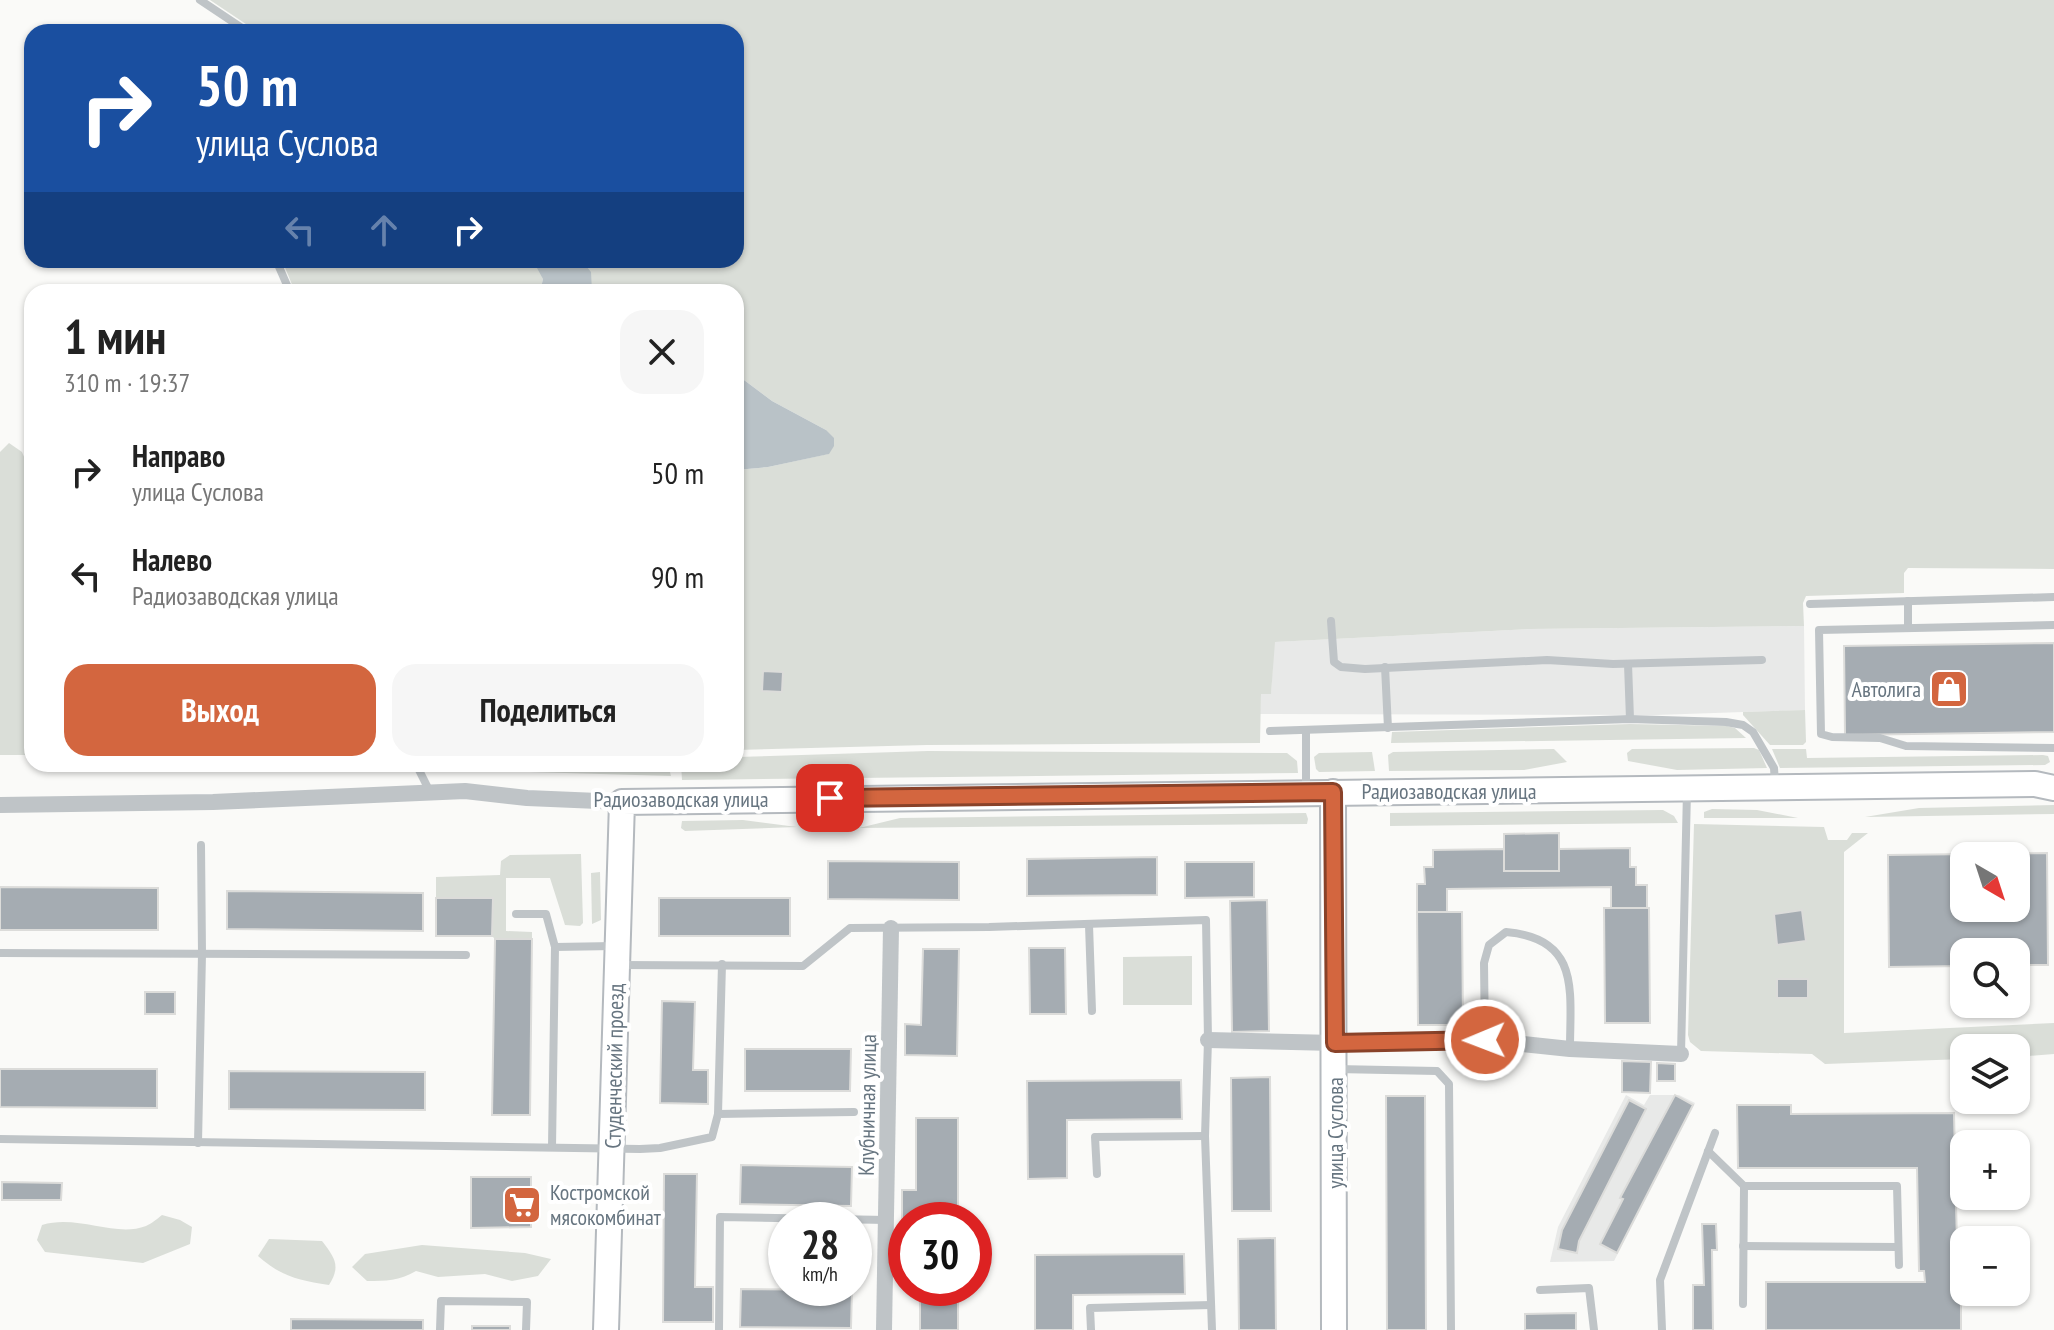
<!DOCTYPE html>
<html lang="ru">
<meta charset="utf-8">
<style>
body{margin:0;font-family:"PT Sans Narrow",sans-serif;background:#f6f6f6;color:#222;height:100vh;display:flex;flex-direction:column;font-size:30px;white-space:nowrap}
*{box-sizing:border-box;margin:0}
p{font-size:26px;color:#767676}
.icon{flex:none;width:44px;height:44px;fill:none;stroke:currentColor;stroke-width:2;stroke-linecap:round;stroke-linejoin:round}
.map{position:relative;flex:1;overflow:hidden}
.sheet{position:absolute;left:24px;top:284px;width:720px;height:488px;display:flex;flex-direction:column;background:#fff;border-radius:24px;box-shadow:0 2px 6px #0004}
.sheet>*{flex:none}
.hud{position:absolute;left:24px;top:24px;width:720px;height:244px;border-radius:24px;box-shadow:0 2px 6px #0004;background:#1a4fa0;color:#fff;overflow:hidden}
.needle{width:52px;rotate:141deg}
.tools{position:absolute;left:1950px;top:842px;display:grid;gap:16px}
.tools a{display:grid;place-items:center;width:80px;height:80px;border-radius:16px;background:#fff;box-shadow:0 2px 6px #0004;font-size:40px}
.speed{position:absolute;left:768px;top:1202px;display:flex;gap:16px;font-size:40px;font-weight:700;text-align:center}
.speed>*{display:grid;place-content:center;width:104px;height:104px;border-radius:50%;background:#fff;box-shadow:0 2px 6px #0004;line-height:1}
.speed small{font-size:20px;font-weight:400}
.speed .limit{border:12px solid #d22;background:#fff;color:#111}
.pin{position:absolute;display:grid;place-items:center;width:68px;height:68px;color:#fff;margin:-34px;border-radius:16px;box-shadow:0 4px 12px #0006}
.me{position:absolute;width:88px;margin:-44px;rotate:269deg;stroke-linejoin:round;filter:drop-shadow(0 0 6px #0008)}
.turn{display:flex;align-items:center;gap:28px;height:168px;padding:0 40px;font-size:36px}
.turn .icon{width:104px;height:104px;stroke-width:2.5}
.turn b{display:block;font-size:56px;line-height:68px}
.lanes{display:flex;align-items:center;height:76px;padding:0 40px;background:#0003;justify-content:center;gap:40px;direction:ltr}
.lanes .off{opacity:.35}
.round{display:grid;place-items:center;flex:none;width:84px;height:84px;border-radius:24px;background:#f6f6f6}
.head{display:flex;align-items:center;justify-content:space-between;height:136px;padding:0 40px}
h1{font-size:48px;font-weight:700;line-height:60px}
.button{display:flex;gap:16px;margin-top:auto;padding:16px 40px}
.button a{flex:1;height:92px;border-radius:24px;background:#d3663f;color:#fff;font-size:32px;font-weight:700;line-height:92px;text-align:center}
.button a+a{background:#f6f6f6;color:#222}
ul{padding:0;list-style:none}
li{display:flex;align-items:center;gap:24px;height:104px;padding:0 40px}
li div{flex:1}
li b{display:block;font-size:30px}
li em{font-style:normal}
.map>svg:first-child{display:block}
.built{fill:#e8e9e8}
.green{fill:#daded8}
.water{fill:#b9c2c7}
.building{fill:#a5acb2;stroke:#dcdcda;stroke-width:2;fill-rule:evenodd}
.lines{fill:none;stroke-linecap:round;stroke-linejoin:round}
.secondary-casing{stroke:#b4b9be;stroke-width:28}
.lane{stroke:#bfc4c7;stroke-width:8}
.street{stroke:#bfc4c7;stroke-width:16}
.secondary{stroke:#fff;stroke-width:24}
.route-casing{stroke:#894229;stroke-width:20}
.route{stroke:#d3663f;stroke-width:14}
.labels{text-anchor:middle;stroke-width:8;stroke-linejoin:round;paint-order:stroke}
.poi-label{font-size:22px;fill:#677580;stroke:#fff;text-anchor:end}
.street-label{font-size:22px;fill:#677580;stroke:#fff}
</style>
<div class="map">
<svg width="2054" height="1330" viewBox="0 0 2054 1330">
<rect width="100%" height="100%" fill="#fafaf8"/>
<g class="built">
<path d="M1804,626L1805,710L1656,715L1260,714L1261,694L1271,693L1274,642L1530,629Z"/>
<path d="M1626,1095L1644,1105L1650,1095H1679L1695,1103L1614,1261L1550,1262L1558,1227Z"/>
</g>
<g class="green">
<path d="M210,0H2054V569L1908,568L1904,573V593L1806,596L1803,603L1804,626L1530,629L1275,642L1271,694H1261L1260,743L927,745L736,750V470L768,467L828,454L826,430L772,401L736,374V292H592L585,262L581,260H736V32H282L280,27L266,24L258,32Z"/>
<path d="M282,260H543L539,262L543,279L540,292H295Z"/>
<path d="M9,443L22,452L32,476V755H0V452Z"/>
<path d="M1805,710L1806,742L1803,745H1770L1743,715V712Z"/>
<path d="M1630,724L1727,726L1735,728L1746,738L1391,743L1392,732Z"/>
<path d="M1754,748L1759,750L1767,768L1677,770L1628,761L1627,753L1632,749Z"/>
<path d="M1554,749L1567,762L1524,770L1389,771L1388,755L1393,752Z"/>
<path d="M1772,749H1806L1807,758L2043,755L2048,756L2050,762L2045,765L1780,768Z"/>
<path d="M928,751L1287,753L1297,761L1298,773L682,780L681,764H736V757Z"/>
<path d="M1372,752L1375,771L1319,772L1316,769L1314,757L1319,753Z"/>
<path d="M523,764H668L671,776L529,772Z"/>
<path d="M2054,805V814L1865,817L1919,808Z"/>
<path d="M1712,809L1757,810L1798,818H1704V812Z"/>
<path d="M1663,810L1674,816L1678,823L1390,826V813Z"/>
<path d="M1306,813L1308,819L1307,824L859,828L900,818Z"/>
<path d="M743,820L797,827L685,831L681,828L682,821Z"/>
<path d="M1694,824L1824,827L1828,840H1847L1852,833H1868L1844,852V1033L2054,1023V1054L2016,1057V1048H1964V1059L1825,1064L1812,1054L1701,1051L1690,1042L1688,1035Z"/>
<path d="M581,854L583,923L580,926L565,925L550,878H506V931L532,932V939H495L492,936V898H436V877L500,875L501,861L510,855Z"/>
<path d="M600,872L601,920L592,924L591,873Z"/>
<path d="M1192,956V1005H1123V957Z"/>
<path d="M162,1215L180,1220L192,1227L190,1244L143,1263L45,1252L37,1240L42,1225C78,1214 115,1238 146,1226C151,1224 157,1219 162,1215Z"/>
<path d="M269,1239L322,1241C335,1258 341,1266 329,1285C298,1280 282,1277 258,1256Z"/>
<path d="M422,1245L525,1253L551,1259L538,1276L512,1281L485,1274L438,1277L416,1271C399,1281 386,1281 367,1281L352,1267L365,1254Z"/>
</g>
<g class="water">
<path d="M543,260H581L591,272L592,292H540L543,279L537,268L539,262Z"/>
<path d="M736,374L772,401L826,430L834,438V446L829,454L768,467L736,470Z"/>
</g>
<g class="building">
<path d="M2054,643V732L1845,735L1844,646Z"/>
<path d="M763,671L783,672L782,692L762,691Z"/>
<path d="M1559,833V871H1504V834Z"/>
<path d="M1630,848V867H1636V885H1647V908H1611V887L1447,889V912H1417V884H1425L1424,867H1433V850L1504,849V871H1559V849Z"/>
<path d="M2047,853L2048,965H2016V952H1964V966L1889,967L1888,855ZM1964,856H2016V908H1964Z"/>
<path d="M1157,857V895L1027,896V859Z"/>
<path d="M828,861L959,862V900L828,899Z"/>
<path d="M1185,862H1254V897L1185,898Z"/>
<path d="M0,887L158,888V930H0Z"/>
<path d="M227,891L423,893V931L227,929Z"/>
<path d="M436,898H493L492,936H436Z"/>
<rect x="659" y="898" width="131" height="38"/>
<path d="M1267,900L1269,1031L1232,1032L1230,901Z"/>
<path d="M1604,908H1649L1650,1023H1605Z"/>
<path d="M1802,910L1806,941L1777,945L1774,914Z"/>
<path d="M1417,912H1462L1463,1025H1418Z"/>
<path d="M495,939H532L530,1115H492Z"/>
<path d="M1029,948H1065L1066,1014H1030Z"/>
<path d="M923,949H959L957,1056L905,1055V1024L921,1025Z"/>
<rect x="1777" y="979" width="31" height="19"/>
<rect x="145" y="992" width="30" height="22"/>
<path d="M662,1001L695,1002L693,1070H708V1104L660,1103Z"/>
<path d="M745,1049H851L850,1091H745Z"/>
<path d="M1622,1061L1651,1062L1650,1093L1622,1092Z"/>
<path d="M1657,1063L1675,1064V1081H1657Z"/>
<path d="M0,1069H157V1108L0,1107Z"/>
<path d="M229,1071L425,1072V1110L229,1109Z"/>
<path d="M1270,1077L1271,1211H1232L1231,1078Z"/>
<path d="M1181,1080L1182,1119L1067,1120V1178L1028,1179L1027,1081Z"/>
<path d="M1675,1095L1693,1105L1617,1253L1600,1244L1623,1199L1620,1198Z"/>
<path d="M1386,1096H1425L1426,1330H1387Z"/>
<path d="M1629,1100L1646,1109L1579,1241L1577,1253L1558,1249L1562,1230Z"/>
<path d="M1737,1105H1791V1114L1954,1113L1958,1289H1964V1292H1986V1305H1961V1330H1766V1282H1925L1924,1271H1919L1917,1168H1738Z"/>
<path d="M916,1118H958V1220H906V1228H902V1190H916Z"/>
<path d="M741,1165L852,1167L851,1206L740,1204Z"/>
<path d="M664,1174H697L695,1287H713V1322H663Z"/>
<path d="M471,1177H531V1227L471,1228Z"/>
<path d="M2,1182L62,1183L61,1200H2Z"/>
<path d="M1702,1224H1716L1717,1250H1712L1713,1330H1693V1285H1704Z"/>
<path d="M1275,1238L1276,1330H1239L1238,1239Z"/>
<path d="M1184,1254L1185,1294L1073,1295V1330H1035V1255Z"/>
<rect x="920" y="1288" width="38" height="42"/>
<path d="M741,1289L852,1290L851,1328L740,1327Z"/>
<path d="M1576,1313V1330H1525V1314Z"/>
<path d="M291,1319L423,1320V1330H291Z"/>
<rect x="472" y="1326" width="38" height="4"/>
</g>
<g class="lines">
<defs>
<g id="secondary">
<path d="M1333,792L1334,1330"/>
<path d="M606,1330L622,802L2035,784L2054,788"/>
</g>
</defs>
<use href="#secondary" class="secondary-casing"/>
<g class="lane">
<path d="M200,0L248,32"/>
<path d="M276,260L290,292"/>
<path d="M1908,601V628"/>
<path d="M1810,604L2054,597"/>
<path d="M1331,621L1334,662L1341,667L1365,669L1547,660L1613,664L1762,660"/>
<path d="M2054,625L1819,630L1821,734L1832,737L1880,738L1906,746L2054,748"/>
<path d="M1628,664L1630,719"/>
<path d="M1385,667L1388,728"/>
<path d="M1306,730V789"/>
<path d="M1270,731L1630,719L1726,722L1743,725L1753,732L1774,768L1775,783"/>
<path d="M416,764L430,792"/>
<path d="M516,914H546L555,947"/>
<path d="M1089,925L1092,1011"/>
<path d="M0,953L466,955"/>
<path d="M621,965L803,966L850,928L989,927L1206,920L1208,1040L1205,1136L1212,1330"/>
<path d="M1485,1040L1484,963L1489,945L1506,932C1581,938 1570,992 1570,1049"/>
<path d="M1681,1054L1687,791"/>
<path d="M1336,1069L1437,1071L1449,1084L1451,1330"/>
<path d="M718,1114L722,964"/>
<path d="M0,1139L640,1149L660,1148L712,1137L718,1114L854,1112"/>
<path d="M198,1143L202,954L201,845"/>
<path d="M552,1147L555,947L614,946"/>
<path d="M1708,1151L1744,1186L1743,1304"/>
<path d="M1097,1174L1095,1137L1205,1136"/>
<path d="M1744,1186H1897L1899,1265"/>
<path d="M1743,1246L1898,1247"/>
<path d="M1540,1290L1589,1288L1594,1330"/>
<path d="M440,1330L441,1301L527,1302L526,1330"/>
<path d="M719,1330L720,1217L887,1220"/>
<path d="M1091,1330L1090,1308L1211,1305"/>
<path d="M1662,1330L1660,1280L1715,1133"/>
</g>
<g class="street">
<path d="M0,805L213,802L465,791L527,798L622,802"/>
<path d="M1208,1040L1335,1043L1485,1040L1570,1049L1681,1054"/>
<path d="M884,1330L891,928"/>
</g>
<use href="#secondary" class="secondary"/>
</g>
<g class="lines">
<defs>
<path id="route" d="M830,798L1333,792L1335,1043L1485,1040"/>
</defs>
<use href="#route" class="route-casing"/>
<use href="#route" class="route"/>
</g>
<defs>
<symbol id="shop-square" viewBox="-11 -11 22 22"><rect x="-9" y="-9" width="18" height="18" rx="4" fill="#d3663f" stroke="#fff"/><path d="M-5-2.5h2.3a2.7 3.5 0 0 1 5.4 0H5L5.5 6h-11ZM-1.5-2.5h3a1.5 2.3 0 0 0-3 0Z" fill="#fff"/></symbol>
<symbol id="supermarket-square" viewBox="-11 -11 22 22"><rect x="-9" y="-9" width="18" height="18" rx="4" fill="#d3663f" stroke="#fff"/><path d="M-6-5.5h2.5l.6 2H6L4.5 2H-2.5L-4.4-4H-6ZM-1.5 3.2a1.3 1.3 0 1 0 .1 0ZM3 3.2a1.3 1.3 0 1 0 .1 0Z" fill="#fff"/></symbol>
</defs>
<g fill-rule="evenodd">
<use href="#shop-square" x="1927" y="667" width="44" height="44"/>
<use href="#supermarket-square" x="500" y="1183" width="44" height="44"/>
</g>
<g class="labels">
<g class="poi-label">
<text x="1921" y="697">Автолига</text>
<text x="550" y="1200" text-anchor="start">Костромской<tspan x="550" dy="25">мясокомбинат</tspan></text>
</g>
<g class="street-label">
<text x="1449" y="799">Радиозаводская улица</text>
<text x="681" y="807">Радиозаводская улица</text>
<text transform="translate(614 1066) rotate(-89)" y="8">Студенческий проезд</text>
<text transform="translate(867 1105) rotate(-89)" y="8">Клубничная улица</text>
<text transform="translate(1335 1133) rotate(-90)" y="8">улица Суслова</text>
</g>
</g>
</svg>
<div class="tools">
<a><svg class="needle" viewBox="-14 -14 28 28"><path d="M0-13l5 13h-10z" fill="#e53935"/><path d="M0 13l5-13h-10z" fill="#767676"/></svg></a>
<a><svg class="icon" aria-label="search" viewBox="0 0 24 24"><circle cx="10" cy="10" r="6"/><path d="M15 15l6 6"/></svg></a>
<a><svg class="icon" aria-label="layers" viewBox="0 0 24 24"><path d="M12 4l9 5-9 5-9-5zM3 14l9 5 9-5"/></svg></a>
<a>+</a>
<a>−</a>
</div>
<div class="speed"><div>28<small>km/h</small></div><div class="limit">30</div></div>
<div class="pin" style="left:830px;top:798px;background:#d93025"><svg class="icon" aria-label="arrive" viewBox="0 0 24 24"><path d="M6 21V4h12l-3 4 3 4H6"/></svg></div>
<svg class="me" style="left:1485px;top:1040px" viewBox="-20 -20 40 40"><circle r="17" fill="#d3663f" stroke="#fff" stroke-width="3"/><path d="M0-11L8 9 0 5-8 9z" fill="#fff"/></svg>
<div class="hud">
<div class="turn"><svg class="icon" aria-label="right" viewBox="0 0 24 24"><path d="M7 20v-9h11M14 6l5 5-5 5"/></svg><div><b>50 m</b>улица Суслова</div></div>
<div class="lanes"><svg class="icon off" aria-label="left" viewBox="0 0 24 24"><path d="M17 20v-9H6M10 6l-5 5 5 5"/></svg><svg class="icon off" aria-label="ahead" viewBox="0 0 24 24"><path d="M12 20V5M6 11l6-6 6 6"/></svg><svg class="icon" aria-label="right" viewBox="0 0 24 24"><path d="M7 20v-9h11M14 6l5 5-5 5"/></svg></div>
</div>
<section class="sheet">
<div class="head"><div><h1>1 мин</h1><p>310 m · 19:37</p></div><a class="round"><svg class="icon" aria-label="close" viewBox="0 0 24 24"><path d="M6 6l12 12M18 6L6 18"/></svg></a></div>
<ul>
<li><svg class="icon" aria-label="right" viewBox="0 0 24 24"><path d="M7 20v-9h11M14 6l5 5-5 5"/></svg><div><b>Направо</b><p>улица Суслова</p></div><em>50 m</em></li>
<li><svg class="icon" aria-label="left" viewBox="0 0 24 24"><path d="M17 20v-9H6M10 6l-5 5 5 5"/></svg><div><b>Налево</b><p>Радиозаводская улица</p></div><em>90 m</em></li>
</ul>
<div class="button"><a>Выход</a><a>Поделиться</a></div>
</section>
</div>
